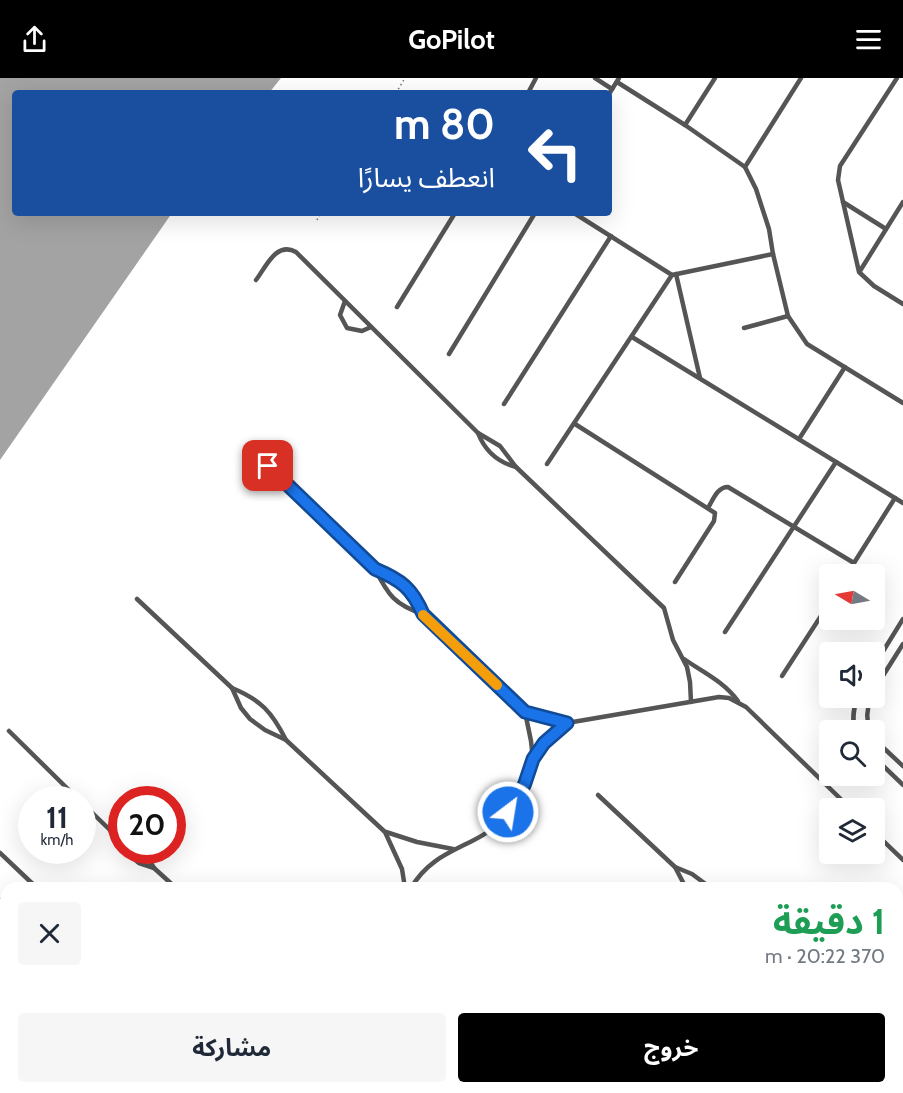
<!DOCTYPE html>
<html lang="ar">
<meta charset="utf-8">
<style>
body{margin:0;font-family:Cabin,"Noto Sans Arabic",sans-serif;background:#f6f6f7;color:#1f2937;direction:rtl;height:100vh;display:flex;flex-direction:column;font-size:22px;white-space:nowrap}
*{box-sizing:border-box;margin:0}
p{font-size:20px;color:#747a83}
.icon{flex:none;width:33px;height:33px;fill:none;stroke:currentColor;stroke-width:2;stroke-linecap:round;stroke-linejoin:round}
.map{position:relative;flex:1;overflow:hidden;direction:ltr}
.panel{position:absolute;left:0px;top:804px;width:903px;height:212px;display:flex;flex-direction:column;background:#fff;border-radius:18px 18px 0 0;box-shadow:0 6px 24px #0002;direction:rtl}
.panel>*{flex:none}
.banner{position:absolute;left:12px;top:12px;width:600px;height:126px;border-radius:6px;box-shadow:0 6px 24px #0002;direction:rtl;background:#1a4fa0;color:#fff;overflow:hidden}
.needle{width:39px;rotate:280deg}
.tools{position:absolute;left:819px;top:486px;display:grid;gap:12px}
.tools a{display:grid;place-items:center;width:66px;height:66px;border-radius:6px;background:#fff;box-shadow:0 6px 24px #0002;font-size:30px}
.speed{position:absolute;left:18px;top:708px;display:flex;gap:12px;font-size:30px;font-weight:700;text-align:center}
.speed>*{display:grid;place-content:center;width:78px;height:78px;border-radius:50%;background:#fff;box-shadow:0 6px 24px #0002;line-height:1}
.speed small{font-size:15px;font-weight:400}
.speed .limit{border:9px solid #d22;background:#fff;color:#111}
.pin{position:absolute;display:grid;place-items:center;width:51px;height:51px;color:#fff;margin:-26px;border-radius:12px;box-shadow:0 3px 9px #0006}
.me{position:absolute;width:66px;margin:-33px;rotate:31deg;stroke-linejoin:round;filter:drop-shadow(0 0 4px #0008)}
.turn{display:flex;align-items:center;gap:21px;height:126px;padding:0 18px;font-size:27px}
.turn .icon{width:78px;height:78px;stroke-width:2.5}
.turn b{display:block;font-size:42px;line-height:51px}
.round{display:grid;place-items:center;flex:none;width:63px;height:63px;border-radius:6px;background:#f6f6f7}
.overview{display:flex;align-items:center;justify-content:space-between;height:102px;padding:0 18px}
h1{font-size:36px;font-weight:700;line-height:45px;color:#1e9e55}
.button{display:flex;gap:12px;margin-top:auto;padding:12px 18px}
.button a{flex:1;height:69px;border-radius:6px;background:#000;color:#fff;font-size:24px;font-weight:700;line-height:69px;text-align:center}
.button a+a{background:#f6f6f7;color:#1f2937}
header{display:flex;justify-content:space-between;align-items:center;height:78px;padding:0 18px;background:#000;color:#fff;font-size:27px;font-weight:700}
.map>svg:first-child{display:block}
.water{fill:#a3a3a3}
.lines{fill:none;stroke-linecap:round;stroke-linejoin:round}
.path{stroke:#777;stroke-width:1.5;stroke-dasharray:1.5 3;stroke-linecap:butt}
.service{stroke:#555;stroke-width:4.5}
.route-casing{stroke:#114b97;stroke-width:15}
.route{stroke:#1a73e8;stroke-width:10}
.slow{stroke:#f59e0b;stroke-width:10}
</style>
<header><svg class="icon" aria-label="menu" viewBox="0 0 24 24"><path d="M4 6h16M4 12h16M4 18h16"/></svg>GoPilot<svg class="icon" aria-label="share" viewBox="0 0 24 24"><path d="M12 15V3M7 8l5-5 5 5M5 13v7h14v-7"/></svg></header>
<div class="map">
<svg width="903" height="1015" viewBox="0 0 903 1015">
<rect width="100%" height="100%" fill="#fff"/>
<path class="water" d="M0,0H281L269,15H15V135H172L0,382Z"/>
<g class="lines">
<g class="path">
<path d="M396,15L405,0"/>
<path d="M317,142L321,135"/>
</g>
<g class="service">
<path d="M595,0L612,11"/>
<path d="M897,0L840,88L838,102L859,194L874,208L903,226"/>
<path d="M617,4L685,47L745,89L756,111L769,151L773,176L788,238L807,266L903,325"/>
<path d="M528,15L536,0"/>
<path d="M609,16L619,0"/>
<path d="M685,47L715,0"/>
<path d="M745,89L801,0"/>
<path d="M843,124L886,151"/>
<path d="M574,135L672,197"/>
<path d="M860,193L903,124"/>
<path d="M676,196L700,300"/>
<path d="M256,202C266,189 276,163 296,174L478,355L500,368L516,389L664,530L673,562L687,589L690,604L691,624"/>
<path d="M345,223L340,237L347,250L362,253L371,249"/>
<path d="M397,229L455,135"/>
<path d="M744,250L788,238"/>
<path d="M632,259L903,425"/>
<path d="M449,276L535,135"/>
<path d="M504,326L611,158"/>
<path d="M575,346L715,435L714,443L675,504"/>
<path d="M478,355C485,373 497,384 516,389"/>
<path d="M799,361L845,289"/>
<path d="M253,373L375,491C388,517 395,527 423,536"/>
<path d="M547,386L672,197L773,176"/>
<path d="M708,430C713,422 717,409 728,409L854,485"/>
<path d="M375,491C401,502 412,510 423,536L525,634L542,639L567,645L719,619L729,620L746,629L850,730"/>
<path d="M847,496L895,420"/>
<path d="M137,521L232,610C261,622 272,634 286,662"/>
<path d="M725,554L836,384"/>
<path d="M684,581C704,595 723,603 738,623"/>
<path d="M874,588L903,541"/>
<path d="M782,598L830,524"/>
<path d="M232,610L241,630L250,641L265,652L286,662L385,754L402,791L405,810"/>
<path d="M874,612L903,566"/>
<path d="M525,634L531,663L533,681"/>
<path d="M856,652C851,642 854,630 857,620"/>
<path d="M870,652C866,642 867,630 871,620"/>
<path d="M9,653L79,722"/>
<path d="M874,661L903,688"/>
<path d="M874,679L903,707"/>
<path d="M598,717L675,789L692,796L711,810"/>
<path d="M82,725L110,752L116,766L122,771"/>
<path d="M110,752L122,754"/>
<path d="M386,754L417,764L453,771"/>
<path d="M874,754L903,782"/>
<path d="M123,772L139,785L154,790"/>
<path d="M144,772L154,790L176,810"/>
<path d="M0,775L37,810"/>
<path d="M675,789L686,810"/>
<path d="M411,810C435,769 474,771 502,742C513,731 521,718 526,703C528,696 529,688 533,681C540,666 555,655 567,645"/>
<path d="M0,822L6,828"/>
<path d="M0,939L6,943"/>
<path d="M897,1000L903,1005"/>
<path d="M185,1010L191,1015"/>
<path d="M244,1010L250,1015"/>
<path d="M396,1010L401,1015"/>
<path d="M633,1010L639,1015"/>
<path d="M668,1010L673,1015"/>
<path d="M70,1015L71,1010"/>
<path d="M254,1015L257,1010"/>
</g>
</g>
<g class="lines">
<defs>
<path id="route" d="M268,388L375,491C401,502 412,510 423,536L525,634L567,645L544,665L533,681L525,705L516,725L508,734"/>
</defs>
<use href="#route" class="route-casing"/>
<use href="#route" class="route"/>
<path class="slow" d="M423,537L497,607"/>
</g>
</svg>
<div class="tools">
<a><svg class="needle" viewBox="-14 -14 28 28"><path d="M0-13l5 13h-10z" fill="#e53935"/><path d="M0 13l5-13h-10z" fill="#747a83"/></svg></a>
<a><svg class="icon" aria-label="sound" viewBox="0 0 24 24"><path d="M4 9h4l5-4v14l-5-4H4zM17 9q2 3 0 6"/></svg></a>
<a><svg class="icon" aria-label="search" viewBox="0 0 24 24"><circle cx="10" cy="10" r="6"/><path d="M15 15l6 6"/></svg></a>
<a><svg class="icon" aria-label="layers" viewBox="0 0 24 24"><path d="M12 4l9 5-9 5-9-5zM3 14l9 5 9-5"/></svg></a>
</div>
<div class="speed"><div>11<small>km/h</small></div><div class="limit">20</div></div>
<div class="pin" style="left:268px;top:388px;background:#d93025"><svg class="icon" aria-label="arrive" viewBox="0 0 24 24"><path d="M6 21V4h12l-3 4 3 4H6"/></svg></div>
<svg class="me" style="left:508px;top:734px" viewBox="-20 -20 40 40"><circle r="17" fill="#1a73e8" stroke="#fff" stroke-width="3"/><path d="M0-11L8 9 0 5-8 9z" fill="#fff"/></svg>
<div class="banner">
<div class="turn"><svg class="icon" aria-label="left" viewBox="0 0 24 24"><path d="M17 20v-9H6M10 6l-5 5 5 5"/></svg><div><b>80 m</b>انعطف يسارًا</div></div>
</div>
<section class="panel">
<div class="overview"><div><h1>1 دقيقة</h1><p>370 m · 20:22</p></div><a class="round"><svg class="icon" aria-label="close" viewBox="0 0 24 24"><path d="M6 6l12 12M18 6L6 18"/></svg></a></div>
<div class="button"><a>خروج</a><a>مشاركة</a></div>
</section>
</div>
